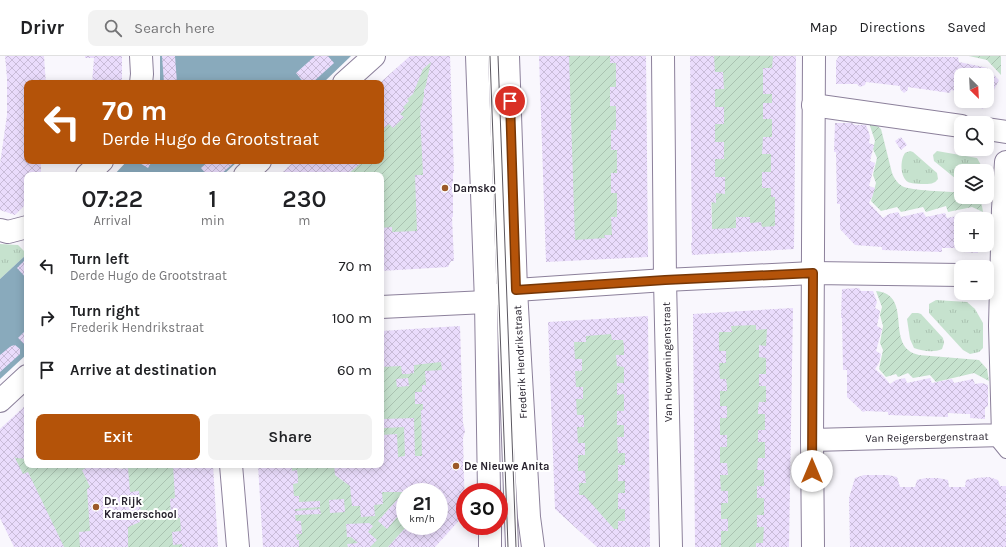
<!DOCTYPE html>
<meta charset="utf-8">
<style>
body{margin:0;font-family:Karla,sans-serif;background:#f2f2f2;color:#202124;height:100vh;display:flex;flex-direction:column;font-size:15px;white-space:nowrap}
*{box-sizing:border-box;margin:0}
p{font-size:13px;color:#757577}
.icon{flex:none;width:22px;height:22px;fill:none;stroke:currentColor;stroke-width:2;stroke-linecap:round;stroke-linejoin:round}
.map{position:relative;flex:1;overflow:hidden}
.sheet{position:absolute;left:24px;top:116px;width:360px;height:296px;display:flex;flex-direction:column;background:#fff;border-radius:8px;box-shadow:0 2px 10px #0003}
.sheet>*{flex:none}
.hud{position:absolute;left:24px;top:24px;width:360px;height:84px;border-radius:8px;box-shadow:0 2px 10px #0003;background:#b45309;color:#fff;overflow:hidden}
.needle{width:26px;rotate:156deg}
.controls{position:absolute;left:954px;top:12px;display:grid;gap:8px}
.controls a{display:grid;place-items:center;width:40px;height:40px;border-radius:8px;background:#fff;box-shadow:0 2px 10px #0003;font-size:20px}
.speed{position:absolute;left:396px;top:427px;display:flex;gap:8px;font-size:20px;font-weight:700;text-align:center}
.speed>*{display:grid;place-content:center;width:52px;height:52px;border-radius:50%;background:#fff;box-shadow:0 2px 10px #0003;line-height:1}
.speed small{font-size:10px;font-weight:400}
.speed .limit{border:6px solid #d22;background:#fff;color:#111}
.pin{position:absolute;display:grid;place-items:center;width:34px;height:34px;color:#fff;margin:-17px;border:2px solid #fff;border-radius:50%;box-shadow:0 1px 4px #0007}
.me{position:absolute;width:44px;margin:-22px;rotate:0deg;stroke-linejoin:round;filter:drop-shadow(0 0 3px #0008)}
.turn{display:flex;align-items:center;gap:14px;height:84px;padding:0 12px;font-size:18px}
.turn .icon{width:52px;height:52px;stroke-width:2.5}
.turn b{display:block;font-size:28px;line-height:34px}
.eta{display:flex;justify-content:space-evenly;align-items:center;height:68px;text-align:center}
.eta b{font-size:24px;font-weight:600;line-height:28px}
.primary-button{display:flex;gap:8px;margin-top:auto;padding:8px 12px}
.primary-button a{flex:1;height:46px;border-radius:8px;background:#b45309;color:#fff;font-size:16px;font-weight:600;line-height:46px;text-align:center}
.primary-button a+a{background:#f2f2f2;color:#202124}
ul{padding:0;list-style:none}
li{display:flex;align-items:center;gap:12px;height:52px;padding:0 12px}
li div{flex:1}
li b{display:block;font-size:15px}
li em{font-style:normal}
header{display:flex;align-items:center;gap:24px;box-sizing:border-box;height:56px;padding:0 20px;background:#fff;border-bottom:1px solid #e0e0e0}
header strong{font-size:19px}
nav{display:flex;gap:22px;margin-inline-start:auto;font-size:14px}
.search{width:280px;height:36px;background:#f2f2f2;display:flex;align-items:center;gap:10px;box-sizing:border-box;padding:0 14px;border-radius:8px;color:#757577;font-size:15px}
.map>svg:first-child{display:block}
.grass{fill:url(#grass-tufts)}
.garden{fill:url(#garden-furrows)}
.water{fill:#89aabc}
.building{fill:url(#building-cross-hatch);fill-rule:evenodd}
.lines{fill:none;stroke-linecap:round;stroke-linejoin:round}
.service-casing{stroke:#8c809b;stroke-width:14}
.pedestrian-casing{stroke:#8c809b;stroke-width:20}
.minor-casing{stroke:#8c809b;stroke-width:24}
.tertiary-casing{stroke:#8c809b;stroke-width:24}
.service{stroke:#fff;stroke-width:12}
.pedestrian{stroke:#fff;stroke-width:18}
.minor{stroke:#fff;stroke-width:22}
.tertiary{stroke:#fff;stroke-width:22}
.tram{stroke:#5b5760;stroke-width:1}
.route-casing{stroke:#753606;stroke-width:10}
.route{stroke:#b45309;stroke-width:7}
.poi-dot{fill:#9c5a28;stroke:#fff;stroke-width:1.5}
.labels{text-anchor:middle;stroke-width:4;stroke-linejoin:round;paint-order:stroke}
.poi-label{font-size:11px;font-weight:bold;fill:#26212c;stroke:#fff;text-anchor:start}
.street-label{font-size:11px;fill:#26212c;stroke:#fff}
</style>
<header>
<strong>Drivr</strong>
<div class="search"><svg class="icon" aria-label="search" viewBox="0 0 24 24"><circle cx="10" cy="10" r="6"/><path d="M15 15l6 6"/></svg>Search here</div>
<nav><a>Map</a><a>Directions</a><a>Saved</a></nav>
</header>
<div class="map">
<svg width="1006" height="491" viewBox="0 0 1006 491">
<defs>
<pattern id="grass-tufts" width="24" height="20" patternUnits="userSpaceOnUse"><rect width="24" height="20" fill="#c6e2ce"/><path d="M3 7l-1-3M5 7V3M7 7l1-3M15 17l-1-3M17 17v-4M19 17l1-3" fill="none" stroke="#aac2b1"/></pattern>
<pattern id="garden-furrows" width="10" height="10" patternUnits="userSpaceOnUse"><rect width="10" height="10" fill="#c6e2ce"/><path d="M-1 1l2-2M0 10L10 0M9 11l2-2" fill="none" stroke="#aac2b1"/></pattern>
<pattern id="building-cross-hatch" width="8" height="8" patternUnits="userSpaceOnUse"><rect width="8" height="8" fill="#eadcfc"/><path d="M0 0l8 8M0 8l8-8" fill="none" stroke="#c9bcd8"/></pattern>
</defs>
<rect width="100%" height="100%" fill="#f9f7fd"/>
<g class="grass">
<path d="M910,95L913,96L937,117L938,123C936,125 936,126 933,127C930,129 911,128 908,126C900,121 900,104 905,97Z"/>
<path d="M937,95L977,102L981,109L979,115H961V127L934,105L933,99Z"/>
<path d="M0,188L18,189L27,198L0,223Z"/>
<path d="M936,244L967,246L975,253L983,267V292L979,296L970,298L963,294L929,257V248Z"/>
<path d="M912,257H918L921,258L943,282L944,287L942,293C934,297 922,295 914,292L910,283L907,263Z"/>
</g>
<g class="garden">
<path d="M435,0L430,188L381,191V119H323L336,105H381V54Z"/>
<path d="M561,0H621L620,182L567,186Z"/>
<path d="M709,0H780L776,174L712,179Z"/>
<path d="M969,0H1001V19L987,4Z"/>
<path d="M869,67L875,68L881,73L892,117C894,122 897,127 902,130C911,135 948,135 961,137V141H978L982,150L983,156L972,151L948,156L946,150L926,156L923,151L901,156L897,151L881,155L871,145L876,127L873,119L877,102L873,93L875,85Z"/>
<path d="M876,235C915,239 883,291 919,299L979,304L987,313L989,325L974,317L936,326L930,319L913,322L908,317L898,321L896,318L886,321L879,313L883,294L880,287L883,270L880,259L882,251Z"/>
<path d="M717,266L777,267L767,491H720Z"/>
<path d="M630,272L634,491L573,447L568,273Z"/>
<path d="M442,297L449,447L439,436H405V470H430L413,491H287L282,409H381V299Z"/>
<path d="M27,382V409H94L93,481L82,491H61L15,411L7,399Z"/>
<path d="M122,409H181L189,491H126L125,417Z"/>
</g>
<g class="water">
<path d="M160,0H351L323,27H160Z"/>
<path d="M127,105H238L223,119H114Z"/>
<path d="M27,198V298L0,323V223Z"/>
</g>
<g class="building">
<path d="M5,0H44L45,15L46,27H27V105H41V119H27V147L15,159L0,154V108L7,59V22Z"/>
<path d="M85,0H122V27H92L94,2H85Z"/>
<path d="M162,0H175L177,27H164Z"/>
<path d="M315,0H328L334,7L312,27H304L296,17Z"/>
<path d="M410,0H450L454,117H453V161H452L454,205H451L448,211L381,215V172L392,171V176L417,175L415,119H423L420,58L424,40V33H425L431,6L423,13L413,38L407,43L409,45L403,51L405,53L400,58L404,61L393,72L389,68L381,75V26Z"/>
<path d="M539,0H569L575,184L605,182L604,179H612L611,161H617V137H611V117H617V94H611V74H616V50H610V31H616V7H610V0H646L648,201L546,206Z"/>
<path d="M690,0H714L715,16H723L724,33H715V51H724V68H715V86H724V103H715V121H725V138L716,137V147L711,146L712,173L736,172V161H750V167L761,166L762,171L775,170V141H771V132H762V116H771V98H762L763,81H772V63H763V47H772V38H763V12H772L773,0H796L794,193L692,199L691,186L692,187Z"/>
<path d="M839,0L958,1L959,6L988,12V18L994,19L999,24L989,44L987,45V19H961V38L955,35L951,34L950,37L908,31V34L904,37L900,33V30L866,26L865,29L860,31L857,28H836V5Z"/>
<path d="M970,45H986L983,53L969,46Z"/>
<path d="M835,67H852L855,69H866L870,80L869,87L874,89L870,105L875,107L869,130L875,132L872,141L869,147L883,162L889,158L898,156L901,161L923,156L926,161L945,157L947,162L966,158L968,162L975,161L981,163H961V189H978V197L963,196V192H942V196L882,194V191L855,189L840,173V148H837L836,96H834Z"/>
<path d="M901,81L907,89L901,94L895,85Z"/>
<path d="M139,105H152L148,112L138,106Z"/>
<path d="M209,105H236L220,119H207L201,112Z"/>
<path d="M294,105H363L347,119H280Z"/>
<path d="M27,202V223L17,212Z"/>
<path d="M859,232L861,235H873L877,246L875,252L880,255L877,270L882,273L876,295L881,298L879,307L875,313L883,320L890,328L896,324L905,322L907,327L930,322L932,327L952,323L954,327L973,323L975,328L982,327L988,329V350L985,352V363L970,362V358H966L948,357V361L888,359V356L866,355L863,356L847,341V314H843L842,262H841L842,233Z"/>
<path d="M793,252L789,491H756V487H763L764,471H757V459H764V442H757V430H764V414H757L758,402H765V386H758V374H765V358H758V352L759,346H766V330H759V318H766V302L759,301V289L766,290L767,273L756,274V269L731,270L732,276H719V295H726V307H719L720,323H726L727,329V335H720V350H727V362H720V379H727V391H720V407H727L728,419H720L721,435H728V447H721V463H728V475H721V491H695L693,258Z"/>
<path d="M648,260L650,491H597L555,453L548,266ZM611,278L612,284H623L624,291V299H616L617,310L624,311V327H617V339L624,338V355H617V369H624V381H617L618,397H625V409H618V425H625V437H618V453H625V465H618V473H614L584,439H579V427H586L585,415H578V399H585V387H578L577,371H584V359H577L576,343H583V331H576L575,315H582V303H575L574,286H586V280Z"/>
<path d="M460,270L463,367L465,375L463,382L465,458L435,491H388L407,470H439V436H432V434L405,436V468L397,461L387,473L378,465L404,436H382L383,448L374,449L375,460L361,461L360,450H352L350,430L335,419L334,409H381V379L397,378L398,401L405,400L404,371L383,372V363L414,362L415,400H422L421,354H423V348H415V336H422V329H426L425,315L442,314L441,306L414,309V317L408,318H402L401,310L381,311V275Z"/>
<path d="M27,273V291L18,282Z"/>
<path d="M15,289L20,293V298L0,316V299L11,290Z"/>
<path d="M408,322L409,330L397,331L396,323Z"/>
<path d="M27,348V403L16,402L14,400L23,418L28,416L64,491H14L0,462V373Z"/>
<path d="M91,409H119V413L128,412L130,436L139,435L141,459H139L140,466L128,471V491H80L79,476L90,475L87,433L90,431L82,414Z"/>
<path d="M173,409H213L218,491H182V488L173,489L172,476L181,475L180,462H171L170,443L175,442Z"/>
<path d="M258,409H292V415L297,414L298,421V427L293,428L294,440H299V446L320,445V451L295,453V455L320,453L321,458L295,459L296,465H301L302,478H296L297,484H299V491H263Z"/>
<path d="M864,419H888L897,421L900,431H915L917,424L926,422H938L948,424L949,431H965L966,424L976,422L989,421L998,424L1000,430H1006V491H850L849,442L855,422Z"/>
<path d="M344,443L345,456L330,457L329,444Z"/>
<path d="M369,467L373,470L368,476L377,484L370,491H348L347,488L358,487L351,481H347L346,468Z"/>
</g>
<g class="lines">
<defs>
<g id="service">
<path d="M494,0L512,491"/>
<path d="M993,380L1006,396"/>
</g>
<path id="pedestrian" d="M486,246L498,237L516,234"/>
<g id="minor">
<path d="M663,0L665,224L671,491"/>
<path d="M141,27L142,18L141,0"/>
<path d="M344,27L374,0"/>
<path d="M813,49L961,70"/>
<path d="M987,73L1006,76"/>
<path d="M87,119L102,105"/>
<path d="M245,119L260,105"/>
<path d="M0,174L8,176L27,171"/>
<path d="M516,234L665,224L813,217L961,219"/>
<path d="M381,251L486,246"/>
<path d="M0,345L27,320"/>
<path d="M812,384L1003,379L1000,270L1003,153L1006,106"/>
<path d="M231,409L238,491"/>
<path d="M813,491L812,384L814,0"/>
</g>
<g id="tertiary">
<path d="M477,0L486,246L489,436"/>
<path d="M508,0L516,234L529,461L533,491"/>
<path d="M490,470V491"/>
</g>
</defs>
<use href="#service" class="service-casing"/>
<use href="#pedestrian" class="pedestrian-casing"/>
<use href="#minor" class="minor-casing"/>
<use href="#tertiary" class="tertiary-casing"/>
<use href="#service" class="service"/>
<use href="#pedestrian" class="pedestrian"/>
<use href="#minor" class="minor"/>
<use href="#tertiary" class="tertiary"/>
<g class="tram">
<path d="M490,0L508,491"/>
<path d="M498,0L516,491"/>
</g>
</g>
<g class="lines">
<defs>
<path id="route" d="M510,45L516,234L665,224L813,217L812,415"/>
</defs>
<use href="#route" class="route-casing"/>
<use href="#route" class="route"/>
</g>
<g class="poi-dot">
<circle cx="445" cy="132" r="4"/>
<circle cx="456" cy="410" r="4"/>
<circle cx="96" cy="451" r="4"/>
</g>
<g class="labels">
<g class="poi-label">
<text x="453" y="136">Damsko</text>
<text x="464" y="414">De Nieuwe Anita</text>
<text x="104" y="449">Dr. Rijk<tspan x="104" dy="13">Kramerschool</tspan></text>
</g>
<g class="street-label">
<text transform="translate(520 306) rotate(-93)" y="4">Frederik Hendrikstraat</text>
<text transform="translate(667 306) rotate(-91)" y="4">Van Houweningenstraat</text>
<text transform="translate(927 381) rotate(-1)" y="4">Van Reigersbergenstraat</text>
</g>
</g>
</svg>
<div class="controls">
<a><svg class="needle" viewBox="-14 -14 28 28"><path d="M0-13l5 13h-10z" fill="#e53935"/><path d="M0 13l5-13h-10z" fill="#757577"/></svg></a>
<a><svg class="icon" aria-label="search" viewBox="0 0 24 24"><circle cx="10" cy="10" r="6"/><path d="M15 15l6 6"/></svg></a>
<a><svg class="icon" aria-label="layers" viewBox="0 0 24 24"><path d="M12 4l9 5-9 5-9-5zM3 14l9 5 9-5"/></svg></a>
<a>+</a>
<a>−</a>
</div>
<div class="speed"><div>21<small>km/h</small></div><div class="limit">30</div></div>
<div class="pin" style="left:510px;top:45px;background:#d93025"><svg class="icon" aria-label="arrive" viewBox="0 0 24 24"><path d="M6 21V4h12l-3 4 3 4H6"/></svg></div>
<svg class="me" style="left:812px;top:415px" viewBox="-20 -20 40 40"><circle r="19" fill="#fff"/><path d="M0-13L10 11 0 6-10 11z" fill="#b45309"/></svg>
<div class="hud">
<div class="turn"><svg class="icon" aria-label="left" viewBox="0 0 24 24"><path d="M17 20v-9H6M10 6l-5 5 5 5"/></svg><div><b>70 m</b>Derde Hugo de Grootstraat</div></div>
</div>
<section class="sheet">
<div class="eta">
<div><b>07:22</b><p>Arrival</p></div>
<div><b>1</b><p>min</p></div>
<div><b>230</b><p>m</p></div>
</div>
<ul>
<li><svg class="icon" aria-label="left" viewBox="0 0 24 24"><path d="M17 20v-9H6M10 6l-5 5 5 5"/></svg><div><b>Turn left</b><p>Derde Hugo de Grootstraat</p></div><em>70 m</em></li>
<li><svg class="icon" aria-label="right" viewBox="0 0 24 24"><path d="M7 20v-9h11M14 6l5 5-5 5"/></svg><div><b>Turn right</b><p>Frederik Hendrikstraat</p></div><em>100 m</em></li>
<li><svg class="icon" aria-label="arrive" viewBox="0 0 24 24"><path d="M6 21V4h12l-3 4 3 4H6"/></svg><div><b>Arrive at destination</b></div><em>60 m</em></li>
</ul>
<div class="primary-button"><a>Exit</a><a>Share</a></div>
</section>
</div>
